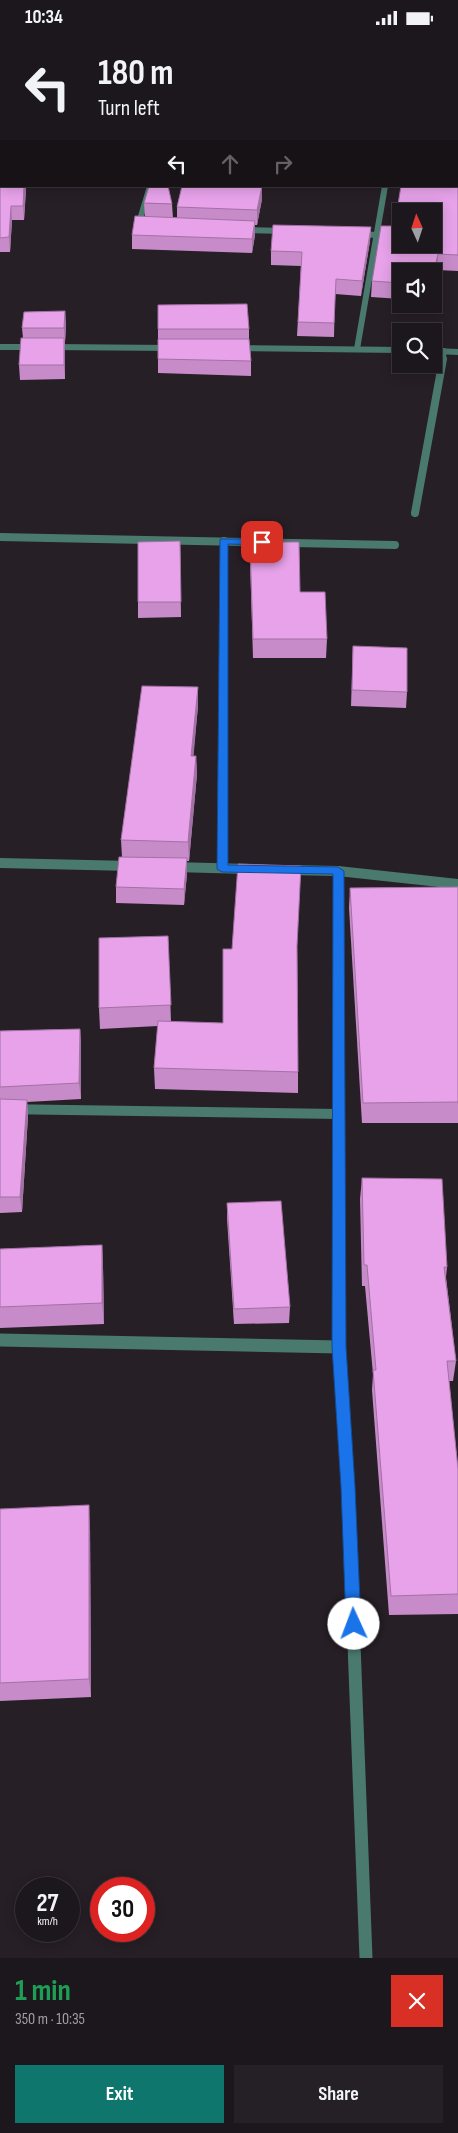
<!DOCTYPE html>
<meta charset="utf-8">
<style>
body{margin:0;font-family:"Sofia Sans Condensed",sans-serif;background:#252025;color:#f1f3f6;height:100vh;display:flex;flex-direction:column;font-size:19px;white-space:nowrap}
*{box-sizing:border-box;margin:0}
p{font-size:16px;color:#a09fa3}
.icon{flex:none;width:28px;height:28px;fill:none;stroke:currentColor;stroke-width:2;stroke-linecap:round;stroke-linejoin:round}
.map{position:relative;height:1923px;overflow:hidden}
.sheet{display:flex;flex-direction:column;background:#1c171c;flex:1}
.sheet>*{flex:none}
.guide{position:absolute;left:0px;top:0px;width:459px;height:152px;box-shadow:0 2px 12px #0003,0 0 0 1px #3a363b;background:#1c171c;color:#f1f3f6;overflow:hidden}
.needle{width:32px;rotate:357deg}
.buttons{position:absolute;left:392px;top:168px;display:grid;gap:10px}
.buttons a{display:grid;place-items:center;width:50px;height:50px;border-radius:0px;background:#1c171c;box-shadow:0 2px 12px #0003,0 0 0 1px #3a363b;font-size:25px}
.speed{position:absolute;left:15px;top:1842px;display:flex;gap:10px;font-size:25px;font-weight:700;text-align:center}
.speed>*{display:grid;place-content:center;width:65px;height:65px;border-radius:50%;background:#1c171c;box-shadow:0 2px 12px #0003,0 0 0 1px #3a363b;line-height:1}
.speed small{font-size:12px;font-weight:400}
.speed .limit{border:8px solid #d22;background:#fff;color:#111}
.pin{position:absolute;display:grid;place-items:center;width:42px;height:42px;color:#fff;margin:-21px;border-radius:10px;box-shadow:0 2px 8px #0006}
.me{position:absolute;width:55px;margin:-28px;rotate:358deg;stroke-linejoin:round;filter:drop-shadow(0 0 4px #0008)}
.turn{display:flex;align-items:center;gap:18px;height:105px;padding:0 15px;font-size:22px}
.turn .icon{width:65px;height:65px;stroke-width:2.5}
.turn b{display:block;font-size:35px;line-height:42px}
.lanes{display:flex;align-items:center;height:48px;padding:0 15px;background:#0003;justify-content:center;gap:25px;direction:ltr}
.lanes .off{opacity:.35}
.round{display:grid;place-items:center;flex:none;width:52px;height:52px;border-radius:0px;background:#252025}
.head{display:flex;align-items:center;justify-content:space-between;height:85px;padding:0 15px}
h1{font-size:30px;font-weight:700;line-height:38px;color:#1e9e55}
.button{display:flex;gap:10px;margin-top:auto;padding:10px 15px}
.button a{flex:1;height:58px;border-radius:0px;background:#0f766e;color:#fff;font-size:20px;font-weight:700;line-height:58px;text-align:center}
.button a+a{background:#252025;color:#f1f3f6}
.status{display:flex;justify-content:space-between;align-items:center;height:35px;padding:0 25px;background:#1c171c;direction:ltr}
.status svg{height:14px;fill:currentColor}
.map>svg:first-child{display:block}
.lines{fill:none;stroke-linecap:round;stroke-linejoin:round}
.minor-far3{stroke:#4a7a6e;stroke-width:6}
.minor-far2{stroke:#4a7a6e;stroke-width:8}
.minor-far1{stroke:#4a7a6e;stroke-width:10}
.minor{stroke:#4a7a6e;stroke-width:13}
.wall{fill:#c78bc9}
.shaded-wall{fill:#a271a4}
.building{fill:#e7a2ea;stroke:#a271a4;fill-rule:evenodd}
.route{fill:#1a73e8;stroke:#114b97}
</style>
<div class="status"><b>10:34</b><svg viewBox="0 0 49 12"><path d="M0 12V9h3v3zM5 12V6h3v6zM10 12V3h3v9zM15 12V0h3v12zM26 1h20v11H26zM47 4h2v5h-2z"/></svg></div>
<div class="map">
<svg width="458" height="1923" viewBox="0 0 458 1923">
<rect width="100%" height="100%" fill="#261f26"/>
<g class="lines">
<g class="minor-far3">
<path d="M141,191H138L150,151"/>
<path d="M243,195L286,196"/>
<path d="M358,199L377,200"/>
<path d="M0,312H34"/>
<path d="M51,312L171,313"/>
<path d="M236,313L401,315"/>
<path d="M357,314L385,151"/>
<path d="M434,316L458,317"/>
<path d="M442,325L444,316"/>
</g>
<g class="minor-far2">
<path d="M415,478L443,324"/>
<path d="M0,502L395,510"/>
<path d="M223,737L224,506"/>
</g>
<g class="minor-far1">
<path d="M0,828L131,831"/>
<path d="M173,832L249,834"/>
<path d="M222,833L223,736"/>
<path d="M288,835L338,836L458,849"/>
<path d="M338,836L339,1260"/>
<path d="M0,1074L339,1079"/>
</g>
<g class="minor">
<path d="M339,1259V1312L348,1452L366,1923"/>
<path d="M0,1305L339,1312"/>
</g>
</g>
<g class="wall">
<path d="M0,0H86V1H1V151H26V154L24,185H12L10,217H0Z"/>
<path d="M458,147V236L437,235L434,247V236H401V264L371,262L372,246L392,191L395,188Z"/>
<path d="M182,151H262V164L257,190H255V200L252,218L132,214V200L145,182L144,168L172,169L173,183H177V172Z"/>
<path d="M371,192L370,206L361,261L335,259L334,302L297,301L301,231L271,230V216Z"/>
<path d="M158,270L249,294V304L251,326V341L158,338Z"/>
<path d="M65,276L66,291L65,307V344L20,345L19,330L23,303L22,293Z"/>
<path d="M180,506L181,582L138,583V567Z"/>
<path d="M250,507L300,557L327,604L326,623H253L250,526Z"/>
<path d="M353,611L407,657L406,673L351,671Z"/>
<path d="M198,652V671L193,721H196L197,739L189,826H187V839L184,870L116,868V852L122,822L121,805Z"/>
<path d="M458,852V1088H362L349,873L350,853Z"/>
<path d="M168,901L171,987L223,988L297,915L298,1037V1058L155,1054L154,1033L158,991L100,994L99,973Z"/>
<path d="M80,994L81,1010V1064L27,1067L28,1081L22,1177L0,1178V996Z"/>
<path d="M362,1143L447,1232L446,1242L456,1326L453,1346H449L458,1434V1579L389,1580L372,1355L373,1339L365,1251H362L360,1164Z"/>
<path d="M227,1168L290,1272L289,1288L234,1289L227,1184Z"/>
<path d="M102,1210L103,1231L104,1289L0,1293V1214Z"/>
<path d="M0,1474L90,1490L91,1662L0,1666Z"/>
</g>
<g class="shaded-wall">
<path d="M24,151H26V154L24,185L23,171Z"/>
<path d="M262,151V164L257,190V175Z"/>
<path d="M11,171L12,185L10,217L9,202Z"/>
<path d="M255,186V200L252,218V204Z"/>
<path d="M371,192L370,206L361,261L362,246Z"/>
<path d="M438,219L437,235L434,247V236Z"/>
<path d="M65,276L66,291L65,307L64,293Z"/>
<path d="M64,303L65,317V344L64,330Z"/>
<path d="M198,652V671L192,739L191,721Z"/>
<path d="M196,721L197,739L189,826L188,807Z"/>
<path d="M187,823V839L184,870V854Z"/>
<path d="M80,994L81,1010V1064L79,1048Z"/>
<path d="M27,1065L28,1081L22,1177L20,1162Z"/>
<path d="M102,1210L103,1231L104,1289L102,1268Z"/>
<path d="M89,1470L90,1490L91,1662L89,1644Z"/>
</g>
<g class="building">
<path d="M0,0H84V1H1V93H0Z"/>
<rect x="219" y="0" width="39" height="1"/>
<path d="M335,0H392L391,1H334Z"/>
<path d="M0,99H1V151H24L23,171H11L9,202L0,203Z"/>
<path d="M458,147V220L438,219L434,236H401V248L372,246L381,191H392V188H395L401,151H458ZM401,176H434V209H401Z"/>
<path d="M149,151H168L172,169L144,168Z"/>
<path d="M182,151H262L257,175L177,172Z"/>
<path d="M135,181L255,186L252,204L132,200Z"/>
<path d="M273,190L371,192L362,246L336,244L334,288L298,287L302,217L271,216Z"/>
<path d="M247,269L249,294H158V270Z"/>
<path d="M65,276L64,293H22L24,277Z"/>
<path d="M21,303H64V330H19Z"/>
<path d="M158,304H249L251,326L158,324Z"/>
<path d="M180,506L181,567H138V507Z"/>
<path d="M250,507H299L300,557H325L327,604H253Z"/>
<path d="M353,611L407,613V657L352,655Z"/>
<path d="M142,651L198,652L191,721H196L188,807L121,805Z"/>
<path d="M119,822L187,823L184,854L116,852Z"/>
<path d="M238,829L301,831L297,911L298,1037L154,1033L158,986L223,988V914H232Z"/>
<path d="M458,852V1067L363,1068L350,853Z"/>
<path d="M168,901L171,970L99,973V903Z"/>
<path d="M80,994L79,1048L0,1052V996Z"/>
<path d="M0,1064L27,1065L20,1162H0Z"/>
<path d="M362,1143L442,1144L447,1232H444L456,1326H447L458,1434V1559L391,1561L373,1335H376L367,1230H364Z"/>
<path d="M281,1166L290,1272L234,1274L227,1168Z"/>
<path d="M102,1210V1268L0,1272V1214Z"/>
<path d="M89,1470V1644L0,1648V1474Z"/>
</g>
<path class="route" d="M220,504H262L266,507L262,510L228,509V830L338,832L344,836L346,1312L355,1452L361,1589L359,1594L354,1596L348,1594L346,1589L341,1452L332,1312L333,839L222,837L217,834Z"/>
</svg>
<div class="buttons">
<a><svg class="needle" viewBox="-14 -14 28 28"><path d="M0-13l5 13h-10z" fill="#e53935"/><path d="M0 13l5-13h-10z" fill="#a09fa3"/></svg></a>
<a><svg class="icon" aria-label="sound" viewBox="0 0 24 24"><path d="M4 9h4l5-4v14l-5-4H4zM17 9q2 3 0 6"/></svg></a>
<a><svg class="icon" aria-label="search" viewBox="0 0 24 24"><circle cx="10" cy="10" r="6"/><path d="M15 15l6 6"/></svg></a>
</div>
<div class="speed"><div>27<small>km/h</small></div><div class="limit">30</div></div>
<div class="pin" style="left:262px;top:507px;background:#d93025"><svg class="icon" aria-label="arrive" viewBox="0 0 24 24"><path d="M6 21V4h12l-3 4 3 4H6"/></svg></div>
<svg class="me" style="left:354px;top:1589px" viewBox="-20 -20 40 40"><circle r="19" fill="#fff"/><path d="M0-13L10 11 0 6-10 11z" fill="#1a73e8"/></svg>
<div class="guide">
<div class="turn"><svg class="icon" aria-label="left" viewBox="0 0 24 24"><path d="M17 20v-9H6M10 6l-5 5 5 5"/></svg><div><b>180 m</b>Turn left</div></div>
<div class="lanes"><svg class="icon" aria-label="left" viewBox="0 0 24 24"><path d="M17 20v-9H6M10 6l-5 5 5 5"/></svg><svg class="icon off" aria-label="ahead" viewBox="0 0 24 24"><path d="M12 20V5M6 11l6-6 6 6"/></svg><svg class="icon off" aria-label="right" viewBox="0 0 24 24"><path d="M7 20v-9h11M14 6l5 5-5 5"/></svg></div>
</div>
</div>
<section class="sheet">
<div class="head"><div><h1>1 min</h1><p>350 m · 10:35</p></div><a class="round" style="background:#d93025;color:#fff"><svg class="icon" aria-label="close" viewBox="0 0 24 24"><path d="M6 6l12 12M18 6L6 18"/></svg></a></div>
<div class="button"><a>Exit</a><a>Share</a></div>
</section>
